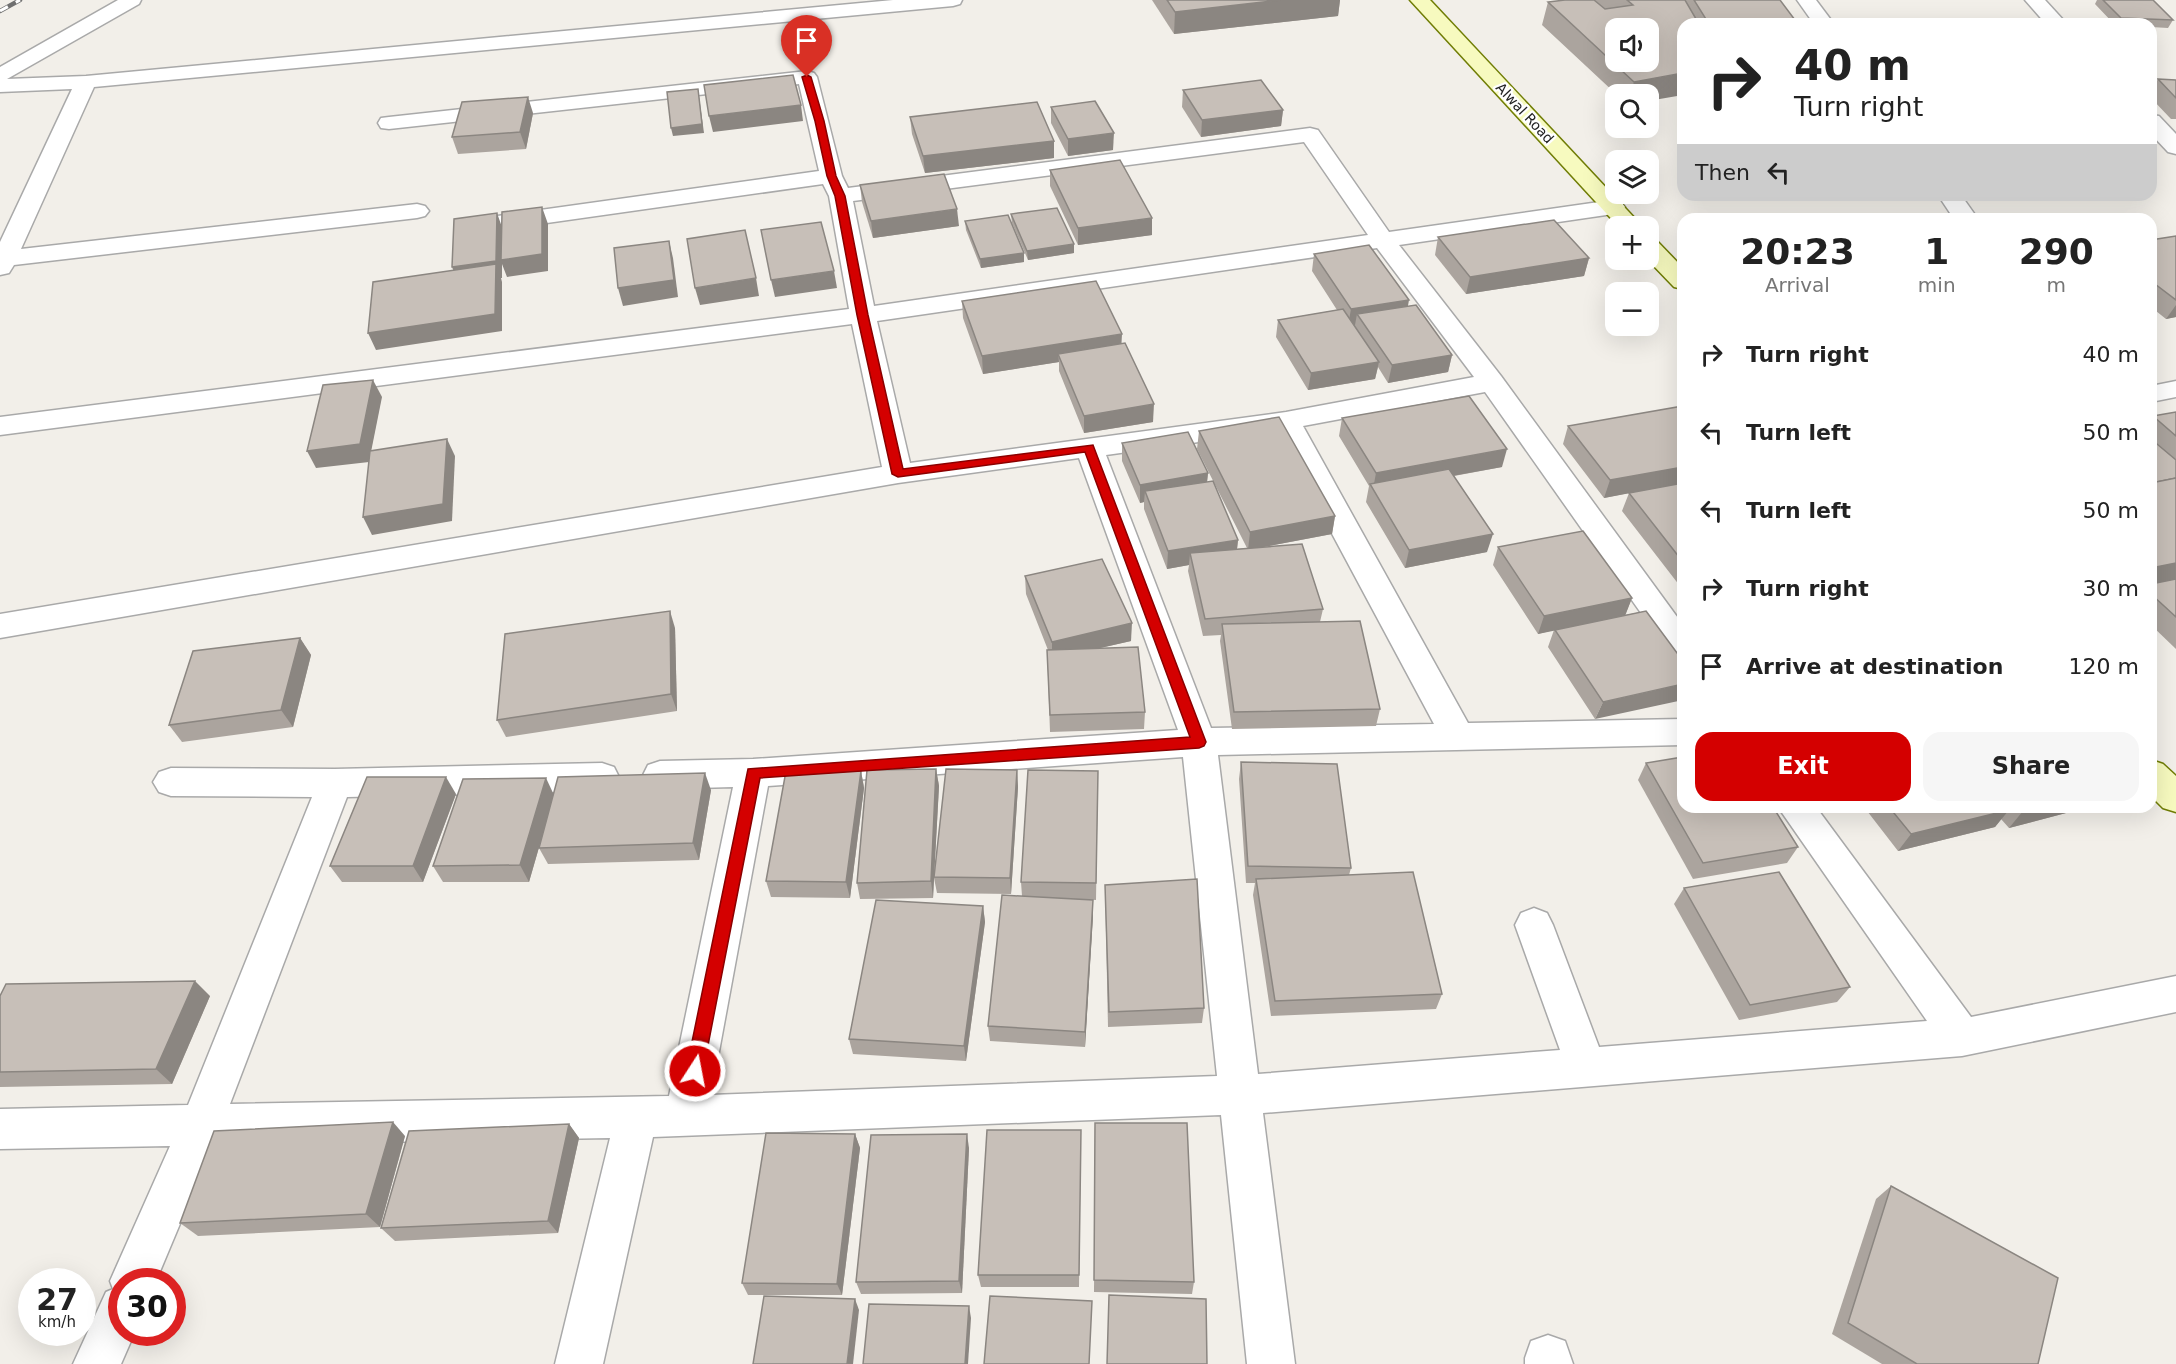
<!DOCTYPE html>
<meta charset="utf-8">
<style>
body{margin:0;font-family:"DejaVu Sans",sans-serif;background:#f6f6f6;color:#222;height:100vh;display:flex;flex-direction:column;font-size:22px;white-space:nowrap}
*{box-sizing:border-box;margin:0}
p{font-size:20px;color:#767676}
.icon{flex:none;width:33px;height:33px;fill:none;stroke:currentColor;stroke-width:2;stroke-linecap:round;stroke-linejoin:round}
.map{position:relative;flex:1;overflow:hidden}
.panel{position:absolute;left:1677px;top:213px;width:480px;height:600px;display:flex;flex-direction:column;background:#fff;border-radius:18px;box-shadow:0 6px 24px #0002}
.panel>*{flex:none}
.guide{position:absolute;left:1677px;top:18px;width:480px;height:183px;border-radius:18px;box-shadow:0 6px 24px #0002;background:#fff;color:#222;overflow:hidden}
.tools{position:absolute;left:1605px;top:18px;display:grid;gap:12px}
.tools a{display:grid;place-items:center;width:54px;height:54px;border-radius:12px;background:#fff;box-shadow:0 6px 24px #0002;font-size:30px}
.speed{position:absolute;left:18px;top:1268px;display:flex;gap:12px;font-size:30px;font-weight:700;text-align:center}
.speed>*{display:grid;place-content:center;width:78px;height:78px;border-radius:50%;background:#fff;box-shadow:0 6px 24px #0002;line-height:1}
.speed small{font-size:15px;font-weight:400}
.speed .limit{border:9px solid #d22;background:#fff;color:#111}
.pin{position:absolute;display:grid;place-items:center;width:51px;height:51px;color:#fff;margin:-62px -26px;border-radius:50% 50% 50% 0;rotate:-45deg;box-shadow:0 0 6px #0007}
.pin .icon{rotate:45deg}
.me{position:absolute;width:66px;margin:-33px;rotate:11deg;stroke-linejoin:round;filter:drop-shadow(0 0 4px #0008)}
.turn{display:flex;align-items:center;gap:21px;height:126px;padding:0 18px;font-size:27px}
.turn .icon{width:78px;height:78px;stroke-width:2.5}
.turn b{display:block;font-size:42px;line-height:51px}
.then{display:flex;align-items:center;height:57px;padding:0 18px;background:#0003;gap:12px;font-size:22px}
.eta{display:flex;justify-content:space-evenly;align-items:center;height:102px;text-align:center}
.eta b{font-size:36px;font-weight:700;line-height:42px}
.action{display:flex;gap:12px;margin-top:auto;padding:12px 18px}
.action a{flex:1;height:69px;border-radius:18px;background:#d40000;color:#fff;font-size:24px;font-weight:700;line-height:69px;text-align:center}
.action a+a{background:#f6f6f6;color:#222}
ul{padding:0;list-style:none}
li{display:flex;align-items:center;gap:18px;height:78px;padding:0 18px}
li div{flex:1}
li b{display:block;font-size:22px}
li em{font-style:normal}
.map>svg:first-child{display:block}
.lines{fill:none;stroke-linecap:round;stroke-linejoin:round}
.minor-casing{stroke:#a9a9a9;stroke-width:3}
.secondary-casing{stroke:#707d05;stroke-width:3}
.minor{fill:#fff;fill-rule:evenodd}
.secondary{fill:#f7fabf;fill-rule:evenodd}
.rail-casing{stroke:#707070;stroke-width:4.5}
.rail{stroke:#fff;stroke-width:3;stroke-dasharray:9;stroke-linecap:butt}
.wall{fill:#aba49e}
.shaded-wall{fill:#8b8681}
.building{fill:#c7bfb8;stroke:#8b8681;stroke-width:1.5;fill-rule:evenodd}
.route{fill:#d40000;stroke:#8a0000;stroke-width:1.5}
.labels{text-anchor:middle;stroke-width:4.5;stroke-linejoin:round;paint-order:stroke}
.far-street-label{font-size:14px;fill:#222;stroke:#fff}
</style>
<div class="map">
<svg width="2176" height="1364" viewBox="0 0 2176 1364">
<rect width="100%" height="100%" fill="#f2efe9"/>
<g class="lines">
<defs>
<g id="minor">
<path d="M118,0H141L139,4L7,79L86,76L893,0H962L960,4L953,6L94,87L21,249L417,204L425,206L429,211L425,216L417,218L14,265L9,273L0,275V242L72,89L0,92V67Z"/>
<path d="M1797,0H1816L1834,24H1814Z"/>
<path d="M2025,0H2045L2067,24H2046Z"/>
<path d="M807,71L814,73L817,77L842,176L848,188L1310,128L1318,130L1389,232L1613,200L1621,202L1625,207L1621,212L1613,214L1399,245L1501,376L1683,625V661L1672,657L1485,392L1303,426L1468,723L1683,719V745L1218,755L1258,1074L1560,1050L1515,925L1521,913L1534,908L1547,913L1553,925L1599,1047L1927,1021L1778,807H1816L1971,1017L2176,976V1012L1962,1056L1263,1113L1295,1364H1247L1221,1115L653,1137L603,1364H555L610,1138L213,1145L156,1281H122V1332H135L121,1364H73L106,1292L113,1289L110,1281L170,1146L0,1149V1109L188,1105L312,797L171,796L159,792L153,782L159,772L171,768L335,769L602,763L614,767L619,777L614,787L602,791L347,797L230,1104L669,1096L733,787L660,789L648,785L643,775L648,765L660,761L753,759L1178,730L1079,458L898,483L0,638V614L882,467L852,324L0,435V417L849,309L829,196L823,184L476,233L468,231L464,226L468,221L476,219L819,171L799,84L389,129L381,128L378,123L381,118L389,117ZM1304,142L1368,235L874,306L853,201ZM1377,248L1474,377L1286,412L910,463L877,321ZM1277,431L1434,724L1211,728L1106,455ZM1183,757L1217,1076L711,1095L768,786Z"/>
<path d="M2151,115L2159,116L2176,134V154L2168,152L2151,134Z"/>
<path d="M1938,195H1961L1978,219H1954Z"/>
<path d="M2176,381V397L2151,402V386Z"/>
<path d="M1548,1335L1565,1341L1573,1364H1525V1358L1531,1341Z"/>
</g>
<g id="secondary">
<path d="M1410,0H1430L1642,226H1618Z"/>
<path d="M1648,238L1656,240L1683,268V289L1674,287L1648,260Z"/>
<path d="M2151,760L2163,764L2176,776V812L2163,808L2151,796Z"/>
</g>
</defs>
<use href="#minor" class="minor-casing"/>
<use href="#secondary" class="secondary-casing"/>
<use href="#minor" class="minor"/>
<use href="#secondary" class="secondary"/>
<defs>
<path id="rail" d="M0,11L20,0"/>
</defs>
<use href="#rail" class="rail-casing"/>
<use href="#rail" class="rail"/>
</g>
<g class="wall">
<path d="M1152,0H1340L1338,16L1174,34Z"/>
<path d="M1594,0H1780L1798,24H1683L1648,94H1616L1542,25L1548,2Z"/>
<path d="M2097,0H2153L2173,20L2168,28L2151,27V24H2114L2095,4Z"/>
<path d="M2158,79L2176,80V119H2171L2151,98V91Z"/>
<path d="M1183,90L1283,110L1281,126L1201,137L1182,107Z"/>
<path d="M1051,107L1113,150L1068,156L1051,123Z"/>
<path d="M533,113L526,149L458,154L452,137Z"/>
<path d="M910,117L1054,141V158L925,173L912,134Z"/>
<path d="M1050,170L1152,235L1078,245L1050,186Z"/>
<path d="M860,185L959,226L873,238L862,202Z"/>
<path d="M1011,214L1074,244V253L1028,260L1012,223Z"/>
<path d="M965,221L1024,262L981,268L966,230Z"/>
<path d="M2176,236V317L2166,319L2151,307V240Z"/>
<path d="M1438,237L1589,258L1584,276L1466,294L1435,255Z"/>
<path d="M1314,254L1408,306L1452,355L1448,372L1388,383L1378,367L1375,379L1308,390L1276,337L1278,320L1337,310L1312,271Z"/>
<path d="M962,301L1122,343L1153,422L1084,433L1059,371V362L983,374L963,318Z"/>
<path d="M1683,406V590L1622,511L1629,493L1604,498L1563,444L1568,426Z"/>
<path d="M2176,412V649L2151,625V419L2153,416Z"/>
<path d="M1342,418L1502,467L1454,476L1487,552L1405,568L1366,502L1369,486L1339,436Z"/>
<path d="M1199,431L1335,516L1332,534L1263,547L1323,609L1320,622L1380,709L1376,726L1232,729L1220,641L1221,635L1203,636L1188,571L1189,565L1167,569L1144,509V502L1140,503L1122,461V443L1208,473L1207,482L1238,540L1237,549L1247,548L1197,449Z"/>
<path d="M1498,547L1632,598L1625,615L1646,611L1595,719L1548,647L1554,630L1538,634L1493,565Z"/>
<path d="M1025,576L1131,641L1100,648L1145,712L1144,729L1050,732L1047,650H1048L1026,594Z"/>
<path d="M675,628L677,711L506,737L497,720Z"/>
<path d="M300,638L311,655L293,727L182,742L169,725Z"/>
<path d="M1241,762L1351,868L1349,875L1442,994L1436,1009L1271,1016L1253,895L1255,883H1246L1239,779Z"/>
<path d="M1646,763L1798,847L1787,863L1693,879L1638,780Z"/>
<path d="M936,769L939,786L934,875L1017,770L1018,787L1011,894L937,893L934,878L933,898L860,899L857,883Z"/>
<path d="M861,771L864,788L850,898L771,897L766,881Z"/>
<path d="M1098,771L1096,900L1080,899L1093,916L1085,1047L990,1041L988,1026L1022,896L1021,882Z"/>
<path d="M711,790L699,860L548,864L539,848L549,813L529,882H443L433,866L554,795Z"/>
<path d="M456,794L423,882H342L330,866Z"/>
<path d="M1864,807H2072L2066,813L2009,828L2001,819L1995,827L1898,851Z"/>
<path d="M1105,885L1204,1008L1202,1023L1108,1027Z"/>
<path d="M1684,888L1850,987L1837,1002L1739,1020L1674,904Z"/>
<path d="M983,906L985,922L966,1061L853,1054L849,1039Z"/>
<path d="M0,996H210L172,1084L0,1087Z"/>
<path d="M1095,1123L1194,1282L1192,1294L1094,1292Z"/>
<path d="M569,1124L579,1138L558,1233L395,1241L381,1228Z"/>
<path d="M1081,1130L1079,1287H981L978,1275Z"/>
<path d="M855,1134L860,1148L842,1295H748L742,1283Z"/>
<path d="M405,1136L380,1227L198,1236L180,1223Z"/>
<path d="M969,1148L962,1293L861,1294L856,1282Z"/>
<path d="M1891,1186L2038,1364H1882L1832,1334L1876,1199Z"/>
</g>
<g class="shaded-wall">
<path d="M1280,0H1340L1338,16L1174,34L1175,12Z"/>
<path d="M1683,73V95L1648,101V94H1630L1634,82Z"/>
<path d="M698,89L704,133L673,136L671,128Z"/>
<path d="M528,97L533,113L526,149L520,132Z"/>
<path d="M801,105L803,121L713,132L709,116Z"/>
<path d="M1283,110L1281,126L1201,137L1202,120Z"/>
<path d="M1114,133L1113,150L1068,156V139Z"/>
<path d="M1054,141V158L925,173L923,156Z"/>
<path d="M542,207L548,224V271L507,277L502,264V278H501L502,282V331L376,350L368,333L459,284L452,267L497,213L503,230Z"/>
<path d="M957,209L959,226L873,238L871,221Z"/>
<path d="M1152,218V235L1078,245V228Z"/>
<path d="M669,241L673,258L678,297L623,306L618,288Z"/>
<path d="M1074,244V253L1028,260L1027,251Z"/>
<path d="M1024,253V262L981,268L980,259Z"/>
<path d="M1589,258L1584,276L1466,294L1470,277Z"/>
<path d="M834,271L837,288L775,297L771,280Z"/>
<path d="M756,278L759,296L700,305L695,288Z"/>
<path d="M1409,300L1406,317L1357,314L1355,325L1348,326L1351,309Z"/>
<path d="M2176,305V317L2166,319Z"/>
<path d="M1122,334L1121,352L1058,354L1059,362L983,374L982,356Z"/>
<path d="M1452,355L1448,372L1388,383L1392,365Z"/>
<path d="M1379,362L1375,379L1308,390L1311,373Z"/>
<path d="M373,380L382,397L369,462L316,468L307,451Z"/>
<path d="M1154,404L1153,422L1084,433V416Z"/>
<path d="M447,439L455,456L452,521L372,535L363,517Z"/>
<path d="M1507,449L1502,467L1374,490L1373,489L1376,473Z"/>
<path d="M1683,467V483L1604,498L1610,480Z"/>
<path d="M1208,473L1206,491H1145L1144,502L1140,503V485Z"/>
<path d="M1335,516L1332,534L1248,550L1250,532Z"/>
<path d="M1493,534L1487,552L1405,568L1409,550Z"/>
<path d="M1238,540L1236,558L1190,553L1189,565L1167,569L1168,551Z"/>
<path d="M2176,563V584L2151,589V568Z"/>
<path d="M1632,598L1625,616L1538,634L1544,616Z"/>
<path d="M670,611L675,628L677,711L671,694Z"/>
<path d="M1132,623L1131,641L1052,659V642Z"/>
<path d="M300,638L311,655L293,727L281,710Z"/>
<path d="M1683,684V700L1595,719L1603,702Z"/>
<path d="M936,769L939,786L933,898L931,881Z"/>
<path d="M1017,770L1018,787L1011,894L1010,878Z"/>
<path d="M861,771L864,788L850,898L846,882Z"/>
<path d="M705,773L711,790L699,860L693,843Z"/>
<path d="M446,777L456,794L423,882L413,866Z"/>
<path d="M546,778L554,795L529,882L520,865Z"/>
<path d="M2040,807H2072L2066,813L2009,828L2023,811Z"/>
<path d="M2009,810L1995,827L1898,851L1911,834Z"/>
<path d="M1093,900V916L1085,1047V1032Z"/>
<path d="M983,906L985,922L966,1061L964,1046Z"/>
<path d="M195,981L210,996L172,1084L156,1069Z"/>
<path d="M393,1122L405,1136L380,1227L366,1214Z"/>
<path d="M569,1124L579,1138L558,1233L548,1221Z"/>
<path d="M855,1134L860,1148L842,1295L837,1284Z"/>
<path d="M967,1134L969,1148L962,1293L959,1281Z"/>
<path d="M855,1299L859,1310L853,1364H847Z"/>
<path d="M969,1306L971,1318L968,1364H965Z"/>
</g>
<g class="building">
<path d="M1167,0H1280L1175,12Z"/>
<path d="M1565,0H1594L1605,9L1633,5L1627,0H1685L1699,24H1683V73L1634,82L1548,2ZM1616,28H1648V62H1616Z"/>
<path d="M1694,0H1780L1798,24H1709Z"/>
<path d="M2103,0H2153L2173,20L2121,18Z"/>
<path d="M793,75L801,105L709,116L704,85Z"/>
<path d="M2158,79L2176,80V98Z"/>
<path d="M1261,80L1283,110L1202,120L1183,90Z"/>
<path d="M698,89L702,124L671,128L667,92Z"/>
<path d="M528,97L520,132L452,137L462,102Z"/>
<path d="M1095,101L1114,133L1068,139L1051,107Z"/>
<path d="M1037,102L1054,141L923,156L910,117Z"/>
<path d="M1120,160L1152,218L1078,228L1050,170Z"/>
<path d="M944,174L957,209L871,221L860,185Z"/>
<path d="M542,207V254L501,260L502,212Z"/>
<path d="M1057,208L1074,244L1027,251L1011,214Z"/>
<path d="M497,213L496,261L452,267L454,219Z"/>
<path d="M1008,215L1024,253L980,259L965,221Z"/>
<path d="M1851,215H1940L1942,219H1853Z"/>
<path d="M1554,220L1589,258L1470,277L1438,237Z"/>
<path d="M821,222L834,271L771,280L761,230Z"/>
<path d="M745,230L756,278L695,288L687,239Z"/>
<path d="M2176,236V300L2151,281V240Z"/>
<path d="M669,241L674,280L618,288L614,248Z"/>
<path d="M1369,245L1409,300L1351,309L1314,254Z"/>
<path d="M496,264L495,314L368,333L373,282Z"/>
<path d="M1096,281L1122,334L982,356L962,301Z"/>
<path d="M1416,305L1452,355L1392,365L1357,314Z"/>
<path d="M1343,309L1379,362L1311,373L1278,320Z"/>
<path d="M1125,343L1154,404L1084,416L1058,354Z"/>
<path d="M373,380L360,444L307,451L323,385Z"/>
<path d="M1469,396L1507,449L1376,473L1342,418Z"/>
<path d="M1683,406V467L1610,480L1568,426Z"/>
<path d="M2176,412V436L2153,416Z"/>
<path d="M1279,417L1335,516L1250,532L1199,431Z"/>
<path d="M1188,432L1208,473L1140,485L1122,443Z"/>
<path d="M447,439L443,504L363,517L370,451Z"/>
<path d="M2151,439L2176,460V478L2151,483Z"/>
<path d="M1449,469L1493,534L1409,550L1370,484Z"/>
<path d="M2176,478V563L2151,568V483Z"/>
<path d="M1213,481L1238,540L1168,551L1145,491Z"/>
<path d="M1683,483V562L1629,493Z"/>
<path d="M1583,531L1632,598L1544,616L1498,547Z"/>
<path d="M1302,544L1323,609L1205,619L1190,553Z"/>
<path d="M1102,559L1132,623L1052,642L1025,576Z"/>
<path d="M2176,579V617L2151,594V584Z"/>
<path d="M670,611L671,694L497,720L505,634Z"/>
<path d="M1646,611L1683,661V684L1603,702L1555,630Z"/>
<path d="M1360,621L1380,709L1234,712L1222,624Z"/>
<path d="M300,638L281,710L169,725L193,651Z"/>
<path d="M1138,647L1145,712L1050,715L1047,650Z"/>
<path d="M1683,757V807H1773L1798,847L1703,863L1646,763Z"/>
<path d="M1241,762L1337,764L1351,868L1248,866Z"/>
<path d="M936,769L931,881L857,883L867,770Z"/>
<path d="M946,769L1017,770L1010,878L934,877Z"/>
<path d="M1028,770L1098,771L1096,883L1021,882Z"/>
<path d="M786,771H861L846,882L766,881Z"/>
<path d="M705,773L693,843L539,848L558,777Z"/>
<path d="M367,777H446L413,866H330Z"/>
<path d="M546,778L520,865L433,866L463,779Z"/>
<path d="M1889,807H2006L2009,810L1911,834Z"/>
<path d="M2019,807H2040L2023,811Z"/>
<path d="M1413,872L1442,994L1275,1001L1256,879Z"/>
<path d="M1779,872L1850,987L1750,1005L1684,888Z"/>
<path d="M1197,879L1204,1008L1109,1012L1105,885Z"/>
<path d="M1002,895L1093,900L1085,1032L988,1026Z"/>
<path d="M876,900L983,906L964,1046L849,1039Z"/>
<path d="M195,981L156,1069L0,1072V996L6,984Z"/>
<path d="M393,1122L366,1214L180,1223L214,1131Z"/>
<path d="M1095,1123H1187L1194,1282L1094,1280Z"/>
<path d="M569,1124L548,1221L381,1228L409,1131Z"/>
<path d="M987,1130H1081L1079,1275H978Z"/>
<path d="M766,1133L855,1134L837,1284L742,1283Z"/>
<path d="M967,1134L959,1281L856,1282L871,1135Z"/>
<path d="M1891,1186L2058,1278L2038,1364H1917L1848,1323Z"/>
<path d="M1109,1295L1206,1299L1207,1364H1107Z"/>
<path d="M764,1296L855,1299L847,1364H753Z"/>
<path d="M990,1296L1092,1301L1089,1364H984Z"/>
<path d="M869,1304L969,1306L965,1364H863Z"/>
</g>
<path class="route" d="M807,75L811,77L824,121L836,176L845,196L868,315L903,469L1093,445L1206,742L1204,746L1199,748L760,778L703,1071L701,1076L695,1079L689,1076L686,1071L748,769L1190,737L1085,452L898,477L892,474L857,315L835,196L827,176L815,121L802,77Z"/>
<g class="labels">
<g class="far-street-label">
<text transform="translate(1525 113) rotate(47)" y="5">Alwal Road</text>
</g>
</g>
</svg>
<div class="tools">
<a><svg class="icon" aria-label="sound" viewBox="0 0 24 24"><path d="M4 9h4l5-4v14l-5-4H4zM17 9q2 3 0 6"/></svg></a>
<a><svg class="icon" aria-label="search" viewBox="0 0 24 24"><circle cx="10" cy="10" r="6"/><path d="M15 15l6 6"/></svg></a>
<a><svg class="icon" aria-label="layers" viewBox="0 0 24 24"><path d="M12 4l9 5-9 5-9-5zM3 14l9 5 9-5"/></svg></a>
<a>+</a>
<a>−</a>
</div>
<div class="speed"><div>27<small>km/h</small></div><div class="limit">30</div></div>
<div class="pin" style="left:807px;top:77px;background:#d93025"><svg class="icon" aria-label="arrive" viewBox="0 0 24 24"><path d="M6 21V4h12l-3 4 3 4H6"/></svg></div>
<svg class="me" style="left:695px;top:1071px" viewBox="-20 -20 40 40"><circle r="17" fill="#d40000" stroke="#fff" stroke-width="3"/><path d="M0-11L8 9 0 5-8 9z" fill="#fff"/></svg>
<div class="guide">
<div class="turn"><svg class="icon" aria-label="right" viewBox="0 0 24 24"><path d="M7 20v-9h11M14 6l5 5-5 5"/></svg><div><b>40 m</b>Turn right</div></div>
<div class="then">Then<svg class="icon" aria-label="left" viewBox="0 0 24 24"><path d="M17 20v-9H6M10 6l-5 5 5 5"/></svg></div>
</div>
<section class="panel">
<div class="eta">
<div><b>20:23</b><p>Arrival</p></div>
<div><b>1</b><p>min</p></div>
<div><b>290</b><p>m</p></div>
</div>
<ul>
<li><svg class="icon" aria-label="right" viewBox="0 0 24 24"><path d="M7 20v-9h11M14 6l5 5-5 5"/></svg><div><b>Turn right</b></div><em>40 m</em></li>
<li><svg class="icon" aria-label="left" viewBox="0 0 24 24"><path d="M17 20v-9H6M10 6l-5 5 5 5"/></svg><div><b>Turn left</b></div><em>50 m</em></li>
<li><svg class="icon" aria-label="left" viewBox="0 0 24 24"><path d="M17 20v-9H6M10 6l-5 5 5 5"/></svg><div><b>Turn left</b></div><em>50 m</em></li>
<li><svg class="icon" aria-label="right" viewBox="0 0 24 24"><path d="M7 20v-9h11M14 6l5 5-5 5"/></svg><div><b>Turn right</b></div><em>30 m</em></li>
<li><svg class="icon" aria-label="arrive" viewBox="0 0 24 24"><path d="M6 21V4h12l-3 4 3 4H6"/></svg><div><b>Arrive at destination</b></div><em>120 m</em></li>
</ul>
<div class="action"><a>Exit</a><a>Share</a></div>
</section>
</div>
